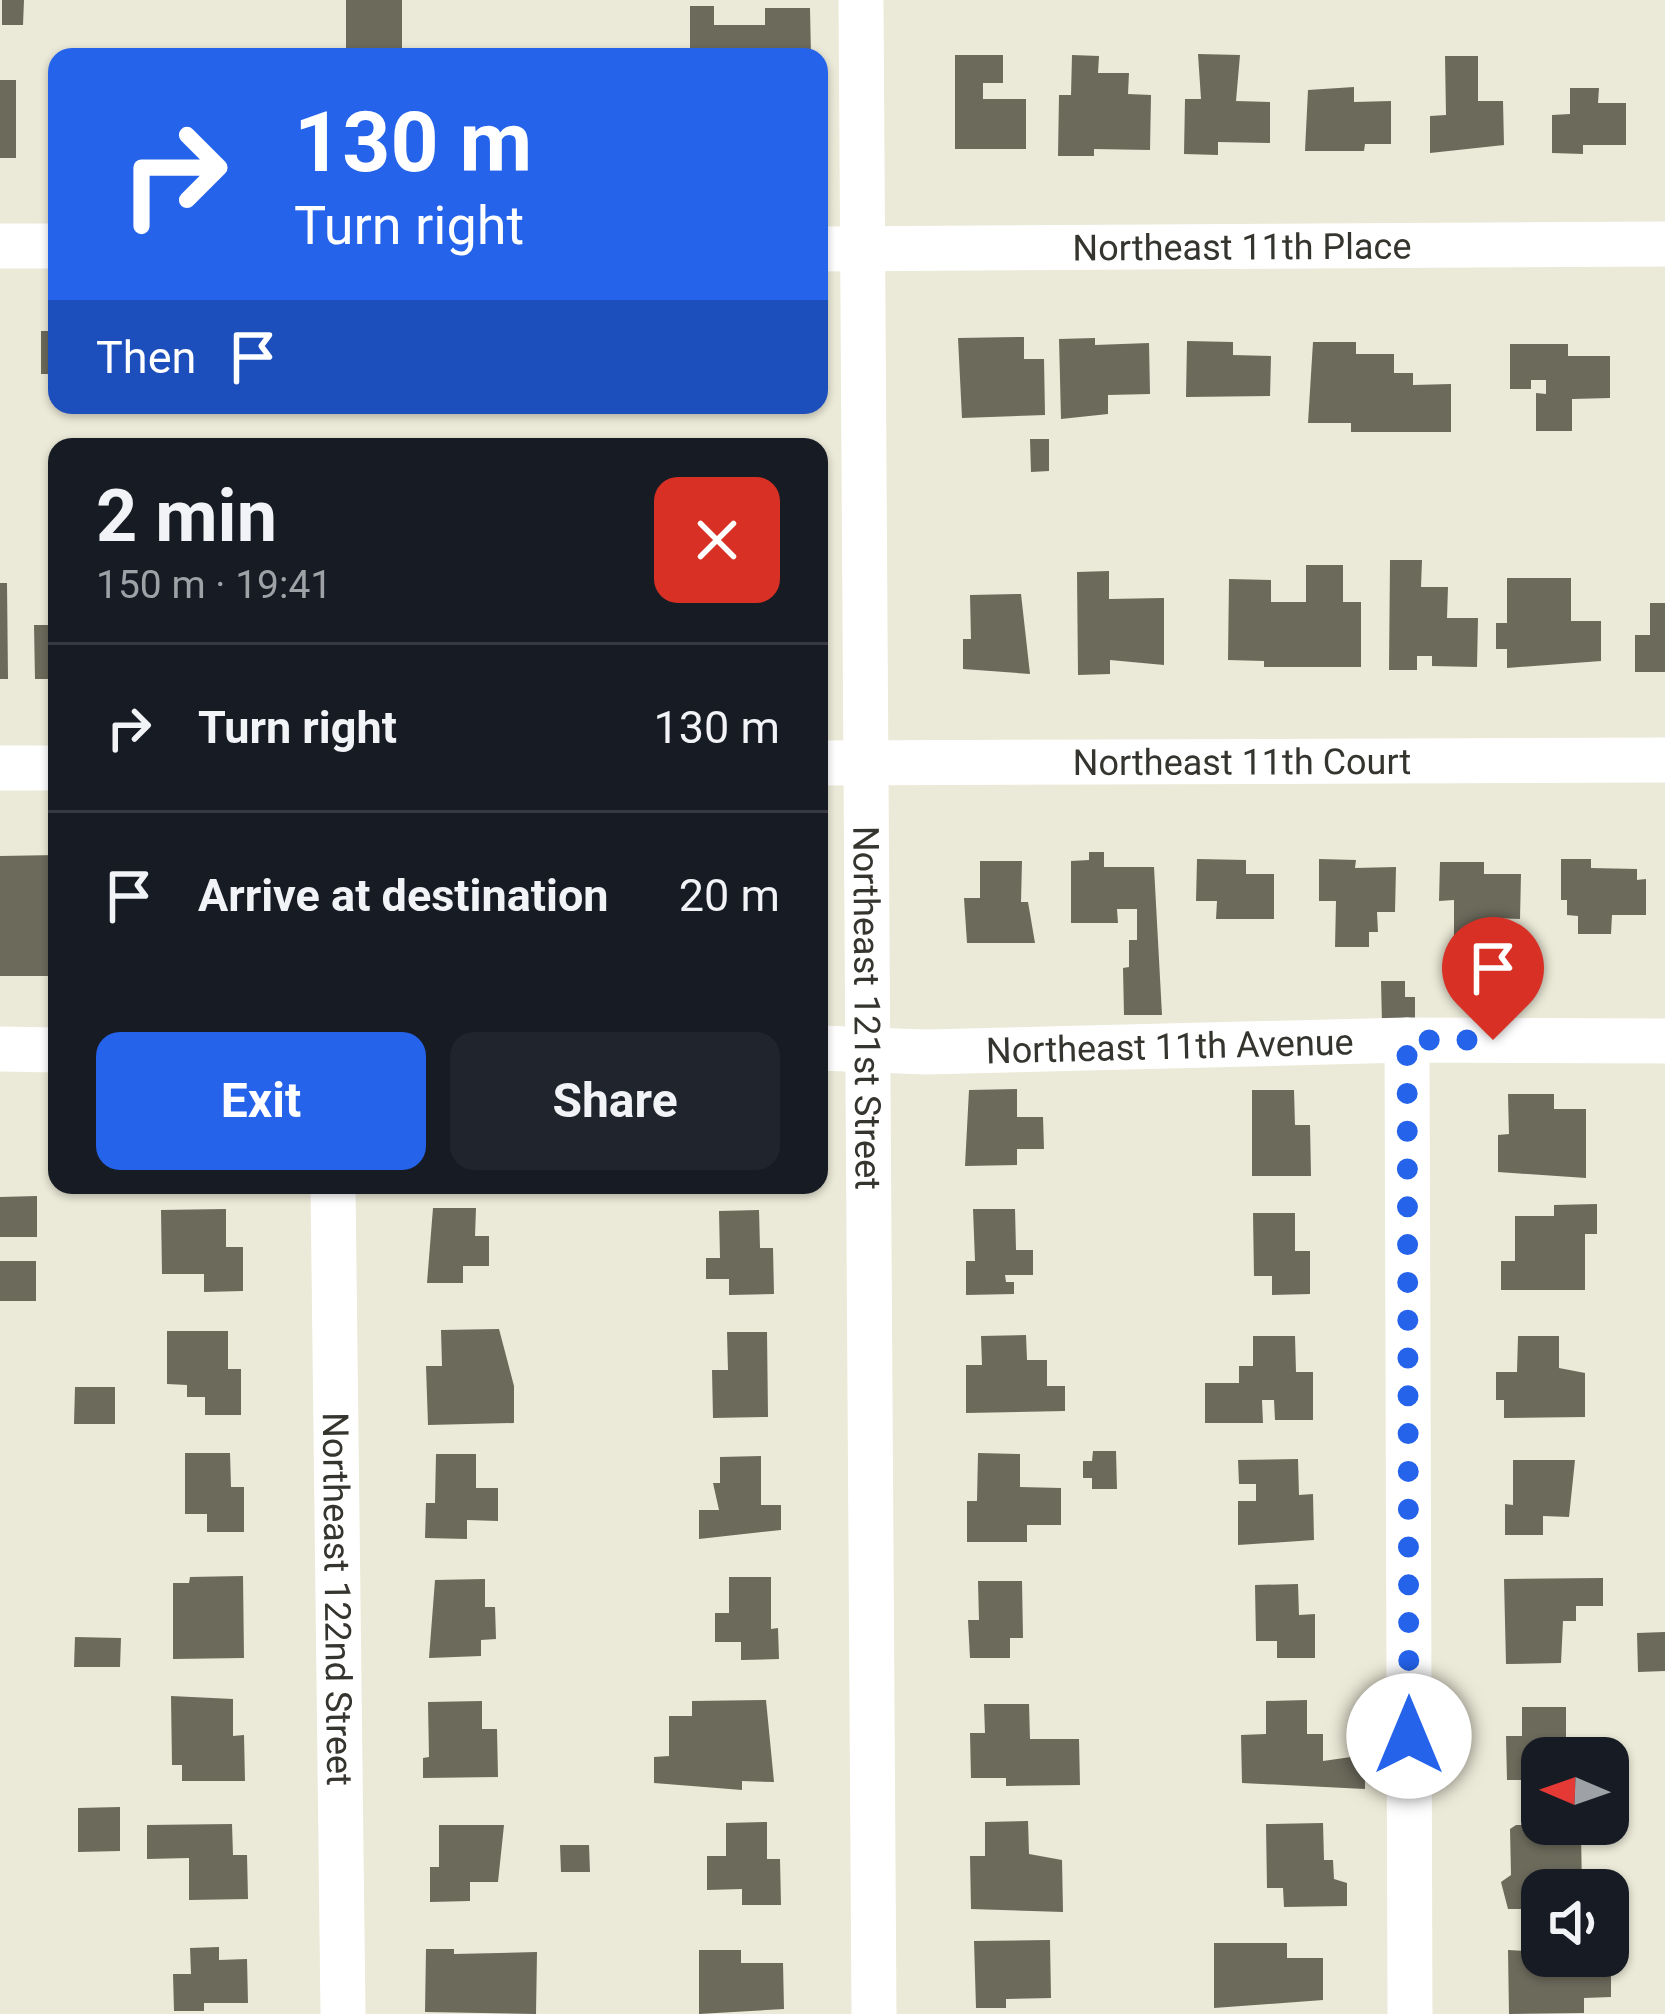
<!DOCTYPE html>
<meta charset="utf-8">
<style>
body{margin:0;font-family:Roboto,sans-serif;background:#20242c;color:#f1f3f6;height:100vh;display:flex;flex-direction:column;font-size:45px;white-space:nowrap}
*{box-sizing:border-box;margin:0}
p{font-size:39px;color:#9ea1a6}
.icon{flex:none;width:66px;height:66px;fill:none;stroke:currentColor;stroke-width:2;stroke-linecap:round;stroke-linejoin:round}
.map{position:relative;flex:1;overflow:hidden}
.panel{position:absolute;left:48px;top:438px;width:780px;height:756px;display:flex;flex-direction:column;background:#171b24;border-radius:24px;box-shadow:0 3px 9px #0004}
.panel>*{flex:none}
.top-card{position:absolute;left:48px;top:48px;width:780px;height:366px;border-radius:24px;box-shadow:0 3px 9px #0004;background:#2563eb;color:#fff;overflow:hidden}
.needle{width:78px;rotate:272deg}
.controls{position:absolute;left:1521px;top:1737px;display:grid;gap:24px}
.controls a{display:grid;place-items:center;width:108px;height:108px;border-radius:24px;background:#171b24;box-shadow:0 3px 9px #0004;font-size:60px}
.pin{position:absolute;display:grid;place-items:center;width:102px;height:102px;color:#fff;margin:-123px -51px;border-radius:50% 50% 50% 0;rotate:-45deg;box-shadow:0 0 12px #0007}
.pin .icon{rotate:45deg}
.me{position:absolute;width:132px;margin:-66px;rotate:0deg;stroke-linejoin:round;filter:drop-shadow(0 0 9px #0008)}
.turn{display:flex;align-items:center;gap:42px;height:252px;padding:0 48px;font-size:54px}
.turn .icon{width:156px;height:156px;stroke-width:2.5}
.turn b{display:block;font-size:84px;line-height:102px}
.then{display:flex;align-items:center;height:114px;padding:0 48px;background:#0003;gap:24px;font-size:45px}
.round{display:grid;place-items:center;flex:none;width:126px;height:126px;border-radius:24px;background:#20242c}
.head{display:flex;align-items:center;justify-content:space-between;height:204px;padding:0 48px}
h1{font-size:72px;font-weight:700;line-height:90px}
.primary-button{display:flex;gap:24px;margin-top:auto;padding:24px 48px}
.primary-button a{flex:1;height:138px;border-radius:24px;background:#2563eb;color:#fff;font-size:48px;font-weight:700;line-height:138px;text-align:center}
.primary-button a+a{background:#20242c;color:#f1f3f6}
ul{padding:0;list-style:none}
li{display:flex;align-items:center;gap:36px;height:168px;padding:0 48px;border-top:3px solid #363941}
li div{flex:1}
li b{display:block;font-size:45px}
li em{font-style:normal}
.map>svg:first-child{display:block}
.building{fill:#6c6a5b}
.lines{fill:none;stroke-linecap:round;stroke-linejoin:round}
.minor{stroke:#fff;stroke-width:45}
.route{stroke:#2563eb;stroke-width:21;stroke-dasharray:0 37.8}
.labels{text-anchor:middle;stroke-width:12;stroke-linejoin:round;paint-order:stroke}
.street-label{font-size:36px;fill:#35342e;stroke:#f8f6e4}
</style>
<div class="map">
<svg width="1665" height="2014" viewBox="0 0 1665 2014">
<rect width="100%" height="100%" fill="#ebe9d7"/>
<g class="building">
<path d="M2,0H24L23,25H2Z"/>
<rect x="346" y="0" width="56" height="57"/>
<path d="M690,6H714V25H765V8H810L811,57H690Z"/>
<path d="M1198,54L1240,55L1236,101L1270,102V143L1218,142V155L1184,154L1185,99H1201Z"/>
<path d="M955,55H1003V83H983V99H1026V149H955Z"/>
<path d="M1072,55L1099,56L1098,73H1129L1128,94L1151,95L1150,150L1094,149V156H1058L1059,95H1071Z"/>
<path d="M1445,56H1478V101H1503L1504,145L1430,153V116L1446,115Z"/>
<rect x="0" y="80" width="16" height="78"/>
<path d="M1354,87V102L1391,101V144H1365L1364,151H1305L1308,90Z"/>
<path d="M1570,88H1599L1598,103H1626V145H1583V154L1552,153V115L1570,114Z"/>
<rect x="41" y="331" width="16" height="43"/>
<path d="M1024,337V359H1044L1045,415L962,418L958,338Z"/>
<path d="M1095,338V345L1149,343L1150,394L1108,395V414L1061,419L1059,339Z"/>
<path d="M1187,341L1233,342V355L1271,356L1270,396L1186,397Z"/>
<path d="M1313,342H1356V354H1394V373H1413V385L1451,384V432H1351V423H1308Z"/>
<path d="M1510,344H1568V356H1610V398L1572,399V431H1536V393L1546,394V380H1531V389H1510Z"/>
<path d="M729,405H781V410L729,411Z"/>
<path d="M1030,439H1049V471L1031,472Z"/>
<path d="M1390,560H1422L1421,587H1448L1447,618H1478L1477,667L1432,666V656H1417V670H1389Z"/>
<path d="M1306,565H1343V602H1361V667H1264V661L1228,660L1229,579L1271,580V602H1306Z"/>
<path d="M1109,571V599L1164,598V665L1110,660V674L1078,675L1077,572Z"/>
<path d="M1507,578H1571V621H1601V661L1507,668V649H1496V623H1507Z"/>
<path d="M0,583H7L8,679H0Z"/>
<path d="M1021,594L1030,674L963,669V639H971L970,595Z"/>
<path d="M1650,603H1665V672H1635V635H1650Z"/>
<path d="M34,625H57V679H35Z"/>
<path d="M1089,852H1104V867H1154L1162,1015H1124L1123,968L1129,967V940H1137V909H1117L1118,923H1071V861L1089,860Z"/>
<path d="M57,855V995H53V976H0V856Z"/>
<path d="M1197,859L1246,860V874H1274V919H1216L1217,901H1196Z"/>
<path d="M1319,859L1356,860L1355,868L1396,867L1395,912H1377L1378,932H1369V947H1335L1336,901H1319Z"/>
<path d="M1561,859H1591V868L1637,869V880L1646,879V915H1612L1611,934H1578V916L1567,915V900H1561Z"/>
<path d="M980,861H1022L1021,902H1028L1035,943H967L964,898H980Z"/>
<path d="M1440,862H1484V874H1521L1520,919L1492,918L1491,932H1482V941H1454V900L1439,901Z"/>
<path d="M1381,981H1405V997H1415V1030L1382,1024Z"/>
<path d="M1017,1089V1117H1043L1044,1149H1017V1165L965,1166L969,1090Z"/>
<path d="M1252,1090H1294L1295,1125H1310L1311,1176H1252Z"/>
<path d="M1508,1094H1554V1109H1586V1178L1498,1172V1135L1509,1134Z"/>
<path d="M37,1196V1237H0V1197Z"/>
<path d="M1597,1204V1234H1585V1290H1501V1261H1515V1216H1554V1205Z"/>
<path d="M433,1208H476L475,1236H489V1266H463V1283H427Z"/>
<path d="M226,1209V1247H243V1291L204,1292V1274H162L161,1210Z"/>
<path d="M973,1209H1015L1016,1250H1033V1275H1005L1006,1282H1014V1294L966,1295V1261H975Z"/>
<path d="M759,1210L760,1248H773L774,1294L729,1295V1279H706V1258H720L719,1211Z"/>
<path d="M1253,1213H1295V1251H1310V1294L1272,1295V1276H1254Z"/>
<rect x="0" y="1261" width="36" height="40"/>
<path d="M499,1329L514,1386V1423L428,1425L426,1366H442L441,1330Z"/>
<path d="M167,1331H228V1369H241V1415H205V1397H187V1385L167,1384Z"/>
<path d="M727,1332H767L768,1417L713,1418L712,1370H728Z"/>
<path d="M1026,1335L1027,1360H1047V1386H1065V1411L966,1413V1365H982L981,1336Z"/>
<path d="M1253,1336H1295L1296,1372H1313V1420H1275L1274,1400H1262L1263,1423H1205V1383H1239V1366H1253Z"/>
<path d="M1518,1336H1559V1368L1585,1373V1417L1504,1418V1400H1496V1372H1517Z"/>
<path d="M75,1387H115V1424H74Z"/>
<path d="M1093,1451H1116L1117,1489H1092V1478H1083V1461H1092Z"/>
<path d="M185,1453H230L231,1487H244V1532H207V1514H185Z"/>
<path d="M978,1453L1020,1454V1487L1061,1488V1525H1027V1542H967V1501H977Z"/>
<path d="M436,1454H476V1488H498V1521L467,1520V1539L425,1538L426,1503H435Z"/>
<path d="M761,1456V1505H781V1530L699,1539V1510H719L713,1483H720V1457Z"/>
<path d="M1298,1459L1299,1495L1313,1494L1314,1540L1238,1545V1501H1256V1484H1239L1238,1460Z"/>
<path d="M1513,1460H1575L1569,1517L1543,1516V1535H1505V1504L1513,1505Z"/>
<path d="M243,1576L244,1658L173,1659V1583H189L190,1577Z"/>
<path d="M729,1577H771V1629L778,1628L779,1659L741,1660V1642H715V1613H729Z"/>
<path d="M1603,1578V1606H1576V1621H1563L1561,1663L1506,1664L1504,1579Z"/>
<path d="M485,1579V1607H495L496,1639L481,1640V1656L429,1658L435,1580Z"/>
<path d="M978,1581H1022L1023,1638H1010V1658H970L968,1620H979Z"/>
<path d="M1298,1584L1299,1615L1315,1614V1658H1277V1641H1256L1255,1585Z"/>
<path d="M1665,1632V1671L1638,1672L1637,1633Z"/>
<path d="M75,1637L121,1638L120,1667H74Z"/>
<path d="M171,1696L233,1699V1736L244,1735L245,1781H182V1765H172Z"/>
<path d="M766,1700L774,1782L742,1781V1790L654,1783V1757L669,1756V1716H692V1701Z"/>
<path d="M1307,1700V1734H1323V1761L1365,1755V1789L1242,1783L1241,1735L1266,1734V1701Z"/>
<path d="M482,1701V1729H497L498,1777L423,1778V1758L429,1757L428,1702Z"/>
<path d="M984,1704H1029L1030,1739H1079L1080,1785L1006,1786V1778H971L970,1733H985Z"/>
<path d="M1522,1707H1566V1758H1542V1780H1507L1506,1736H1522Z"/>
<path d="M120,1807V1851L78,1852V1808Z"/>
<path d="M1028,1821L1029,1854L1062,1860L1063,1912L971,1909L970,1856H985V1822Z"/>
<path d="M767,1822V1859H780L781,1905H742V1889L707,1890V1856H726V1823Z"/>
<path d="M1323,1823L1324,1860H1333L1334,1879L1347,1883V1906L1284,1907L1283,1888H1267L1266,1824Z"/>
<path d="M232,1824L233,1855H247L248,1899L189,1900V1858L147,1859V1825Z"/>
<path d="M439,1825H504L498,1882H470V1901L430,1902V1867H439Z"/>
<path d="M1516,1825H1564L1563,1833H1581L1582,1890H1542V1909H1508L1501,1882L1511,1875L1510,1829Z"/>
<path d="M560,1845H589L590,1872H561Z"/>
<path d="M1050,1940L1051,1998L1006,1999V2008H976L974,1941Z"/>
<path d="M1214,1943H1287V1958H1323V2000L1214,2008Z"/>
<path d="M219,1947V1960L247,1959L248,2003H204V2011H174L173,1974H191L190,1948Z"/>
<path d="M426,1949H454V1954L537,1952L536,2014L425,2012Z"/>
<path d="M699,1950H741V1963H783L784,2009L699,2014Z"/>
<path d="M1508,1950L1611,1956V1997L1584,1998V2013L1509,2014Z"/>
</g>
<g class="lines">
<g class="minor">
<path id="s1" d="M861,0L874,2014"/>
<path d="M0,246H57"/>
<path id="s2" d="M819,249L1665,244"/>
<path id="s3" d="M819,763L1665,760"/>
<path d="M0,768H57"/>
<path d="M1407,1040L1410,2014"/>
<path id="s4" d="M819,1048L926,1052L1407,1040L1665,1041"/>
<path d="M0,1049L57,1050"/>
<path id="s5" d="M333,1185L343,2014"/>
</g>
</g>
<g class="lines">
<path class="route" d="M1409,1736L1407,1040H1493"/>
</g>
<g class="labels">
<g class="street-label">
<text dy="13" stroke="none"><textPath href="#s2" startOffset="423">Northeast 11th Place</textPath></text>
<text dy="13" stroke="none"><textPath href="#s3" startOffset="423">Northeast 11th Court</textPath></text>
<text dy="13" stroke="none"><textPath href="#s1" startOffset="1008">Northeast 121st Street</textPath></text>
<text dy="13" stroke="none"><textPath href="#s4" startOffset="351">Northeast 11th Avenue</textPath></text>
<text dy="13" stroke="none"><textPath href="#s5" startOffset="414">Northeast 122nd Street</textPath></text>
</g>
</g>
</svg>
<div class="controls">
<a><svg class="needle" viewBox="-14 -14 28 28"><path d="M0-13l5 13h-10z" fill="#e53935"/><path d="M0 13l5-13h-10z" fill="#9ea1a6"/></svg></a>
<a><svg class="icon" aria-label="sound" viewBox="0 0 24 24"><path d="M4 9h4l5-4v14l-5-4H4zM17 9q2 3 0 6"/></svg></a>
</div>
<div class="pin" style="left:1493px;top:1040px;background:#d93025"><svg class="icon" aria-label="arrive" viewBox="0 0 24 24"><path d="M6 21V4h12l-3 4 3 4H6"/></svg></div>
<svg class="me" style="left:1409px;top:1736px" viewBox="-20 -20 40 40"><circle r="19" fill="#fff"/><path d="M0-13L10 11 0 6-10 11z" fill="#2563eb"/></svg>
<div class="top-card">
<div class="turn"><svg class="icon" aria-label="right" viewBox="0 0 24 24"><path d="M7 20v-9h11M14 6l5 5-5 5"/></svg><div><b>130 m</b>Turn right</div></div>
<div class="then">Then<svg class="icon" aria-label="arrive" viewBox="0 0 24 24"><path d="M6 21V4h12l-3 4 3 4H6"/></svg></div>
</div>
<section class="panel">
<div class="head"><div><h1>2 min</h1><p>150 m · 19:41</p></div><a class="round" style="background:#d93025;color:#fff"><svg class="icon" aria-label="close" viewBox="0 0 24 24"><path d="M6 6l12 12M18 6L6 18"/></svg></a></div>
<ul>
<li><svg class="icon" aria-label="right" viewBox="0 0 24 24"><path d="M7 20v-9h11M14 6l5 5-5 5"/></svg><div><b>Turn right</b></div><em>130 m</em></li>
<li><svg class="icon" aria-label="arrive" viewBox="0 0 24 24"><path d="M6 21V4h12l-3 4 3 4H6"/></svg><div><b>Arrive at destination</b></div><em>20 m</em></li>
</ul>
<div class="primary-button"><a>Exit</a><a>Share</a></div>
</section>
</div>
